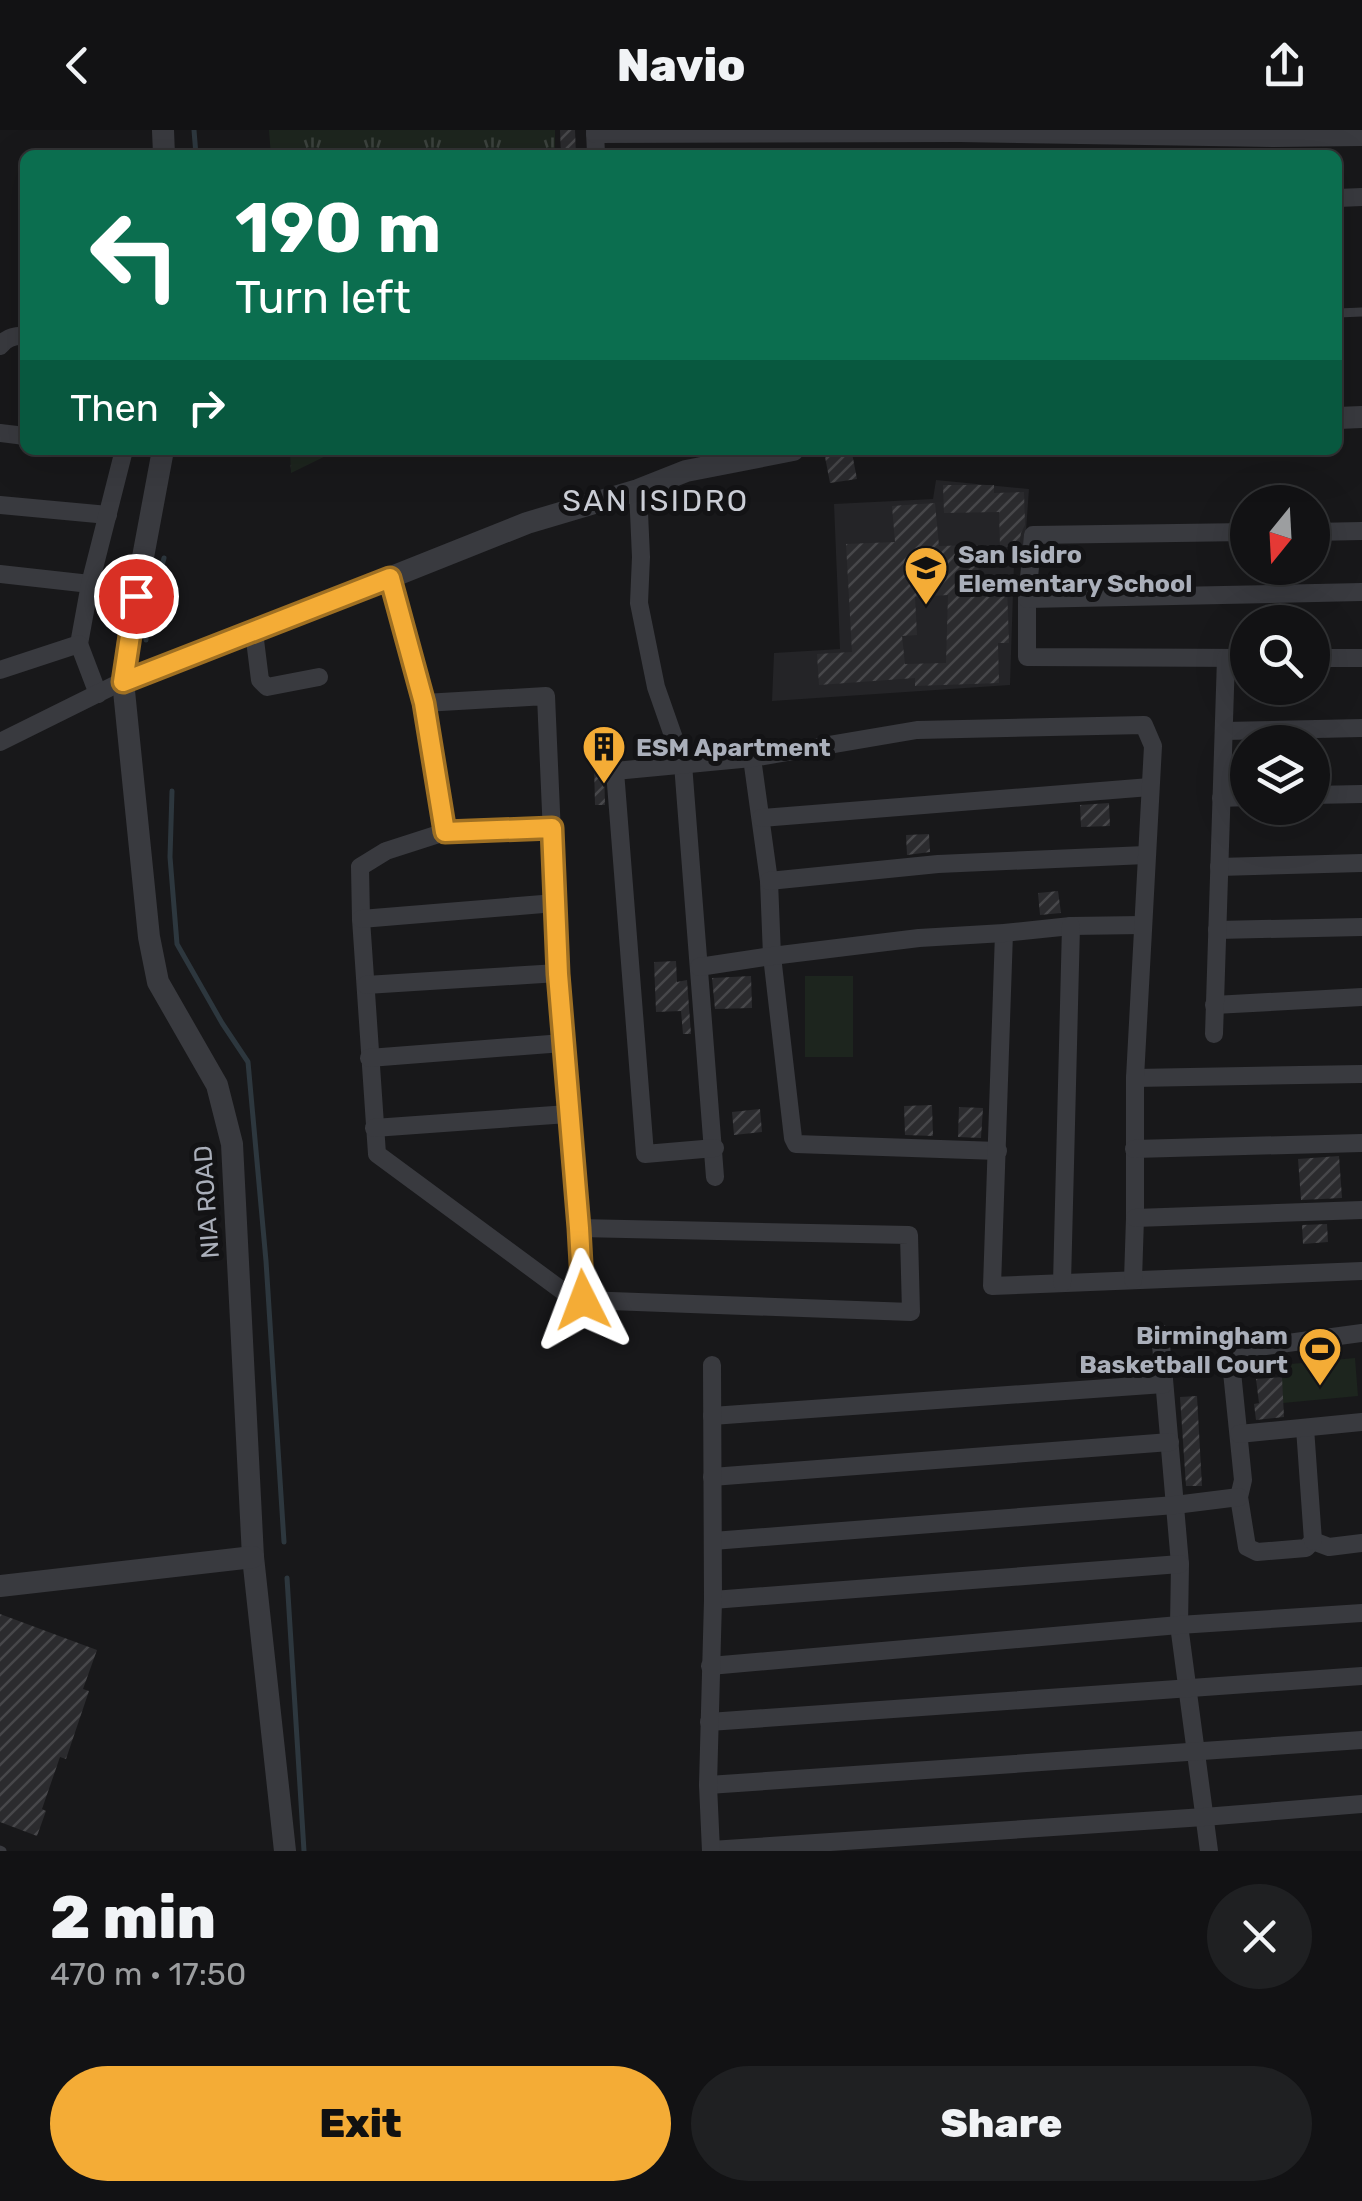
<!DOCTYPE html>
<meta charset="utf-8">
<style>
body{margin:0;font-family:Rubik,sans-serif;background:#1f2022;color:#f1f3f6;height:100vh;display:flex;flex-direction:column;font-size:38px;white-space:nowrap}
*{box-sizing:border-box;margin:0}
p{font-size:32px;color:#9c9ea0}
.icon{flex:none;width:55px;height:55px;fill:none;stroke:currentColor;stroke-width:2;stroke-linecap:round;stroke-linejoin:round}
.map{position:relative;height:1721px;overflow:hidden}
.panel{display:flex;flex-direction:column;background:#121214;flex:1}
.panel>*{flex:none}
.banner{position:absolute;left:20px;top:20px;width:1322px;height:305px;border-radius:15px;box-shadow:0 10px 40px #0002,0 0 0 2px #313234;background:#0b6e4f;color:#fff;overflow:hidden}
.needle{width:65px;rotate:198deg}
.fabs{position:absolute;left:1230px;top:355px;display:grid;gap:20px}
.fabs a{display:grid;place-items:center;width:100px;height:100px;border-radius:50%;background:#121214;box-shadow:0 10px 40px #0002,0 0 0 2px #313234;font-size:50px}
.pin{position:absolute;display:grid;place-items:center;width:85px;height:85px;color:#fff;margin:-42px;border:5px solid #fff;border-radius:50%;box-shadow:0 2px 10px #0007}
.me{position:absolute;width:110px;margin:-55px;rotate:357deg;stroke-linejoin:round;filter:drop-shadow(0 0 8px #0008)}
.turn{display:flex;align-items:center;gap:35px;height:210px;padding:0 50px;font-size:45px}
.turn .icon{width:130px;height:130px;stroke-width:2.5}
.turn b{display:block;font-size:70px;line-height:85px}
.then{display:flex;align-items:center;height:95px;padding:0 50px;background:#0003;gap:20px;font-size:38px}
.round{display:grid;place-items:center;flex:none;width:105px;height:105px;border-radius:52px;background:#1f2022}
.overview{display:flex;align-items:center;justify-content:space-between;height:170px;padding:0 50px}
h1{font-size:60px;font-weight:800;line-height:75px}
.action{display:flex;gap:20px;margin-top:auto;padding:20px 50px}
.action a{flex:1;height:115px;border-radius:60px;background:#f4ac36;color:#111;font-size:40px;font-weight:800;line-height:115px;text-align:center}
.action a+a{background:#1f2022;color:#f1f3f6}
header{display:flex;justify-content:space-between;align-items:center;height:130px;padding:0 50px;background:#121214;font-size:45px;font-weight:800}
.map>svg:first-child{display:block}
.built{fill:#242427}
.grass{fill:url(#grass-tufts)}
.park{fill:#1d251e}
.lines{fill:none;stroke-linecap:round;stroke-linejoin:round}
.stream{stroke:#2d373e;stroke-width:5}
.building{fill:url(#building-hatch);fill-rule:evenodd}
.service{stroke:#393a3f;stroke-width:9}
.minor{stroke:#393a3f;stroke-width:18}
.tertiary{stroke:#393a3f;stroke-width:22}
.route-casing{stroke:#9f7023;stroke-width:25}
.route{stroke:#f4ac36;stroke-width:18}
.labels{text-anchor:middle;stroke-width:10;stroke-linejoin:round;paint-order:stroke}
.poi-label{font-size:25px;font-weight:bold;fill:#aaafba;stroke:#131315;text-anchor:start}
.street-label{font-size:25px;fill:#aaafba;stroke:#131315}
.quarter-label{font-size:30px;letter-spacing:2.5px;fill:#cbced6;stroke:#131315}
</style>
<header><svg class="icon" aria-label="back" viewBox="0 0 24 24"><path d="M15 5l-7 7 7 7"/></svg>Navio<svg class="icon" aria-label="share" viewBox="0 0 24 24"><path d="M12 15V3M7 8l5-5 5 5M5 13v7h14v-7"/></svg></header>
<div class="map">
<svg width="1362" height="1721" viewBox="0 0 1362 1721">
<defs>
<pattern id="grass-tufts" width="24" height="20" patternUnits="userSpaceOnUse" patternTransform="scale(2.5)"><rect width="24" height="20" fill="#1d251e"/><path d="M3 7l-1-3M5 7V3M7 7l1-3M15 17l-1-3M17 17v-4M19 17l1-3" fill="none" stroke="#3b423d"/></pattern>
<pattern id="building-hatch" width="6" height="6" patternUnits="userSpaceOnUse" patternTransform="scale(2.5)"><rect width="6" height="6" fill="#2b2b2e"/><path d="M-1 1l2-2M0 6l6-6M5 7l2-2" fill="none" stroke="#47474a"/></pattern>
</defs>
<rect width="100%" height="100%" fill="#18181a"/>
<path class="built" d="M936,350L1029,359L1024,429L1014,433L1010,555L772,571L774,523L840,519L834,374L933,369Z"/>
<g class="grass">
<path d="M269,0H555V25H271Z"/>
<path d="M290,320H338L291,343Z"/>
</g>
<g class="park">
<rect x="805" y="846" width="48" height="81"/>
<path d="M1355,1228L1358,1266L1283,1273L1280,1235Z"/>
</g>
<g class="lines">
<g class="stream">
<path d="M194,0L196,25"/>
<path d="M146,510L147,492L164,428"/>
<path d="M172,661L170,727L177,814L222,893L248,932L266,1131L284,1412"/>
<path d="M287,1448L304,1721"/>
</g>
</g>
<g class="building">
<path d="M560,0H575L576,25H561Z"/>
<path d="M852,323L857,349L830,353L825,327Z"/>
<path d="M943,355H994V363L1024,362L1025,395L1021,403L1019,416L1000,417L999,382L944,383Z"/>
<path d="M935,373L939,416L978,415L979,457H1007L1009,513H998L999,553L915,556V548L819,555L817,524L852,522L846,414L895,412L892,376ZM948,465L946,533L905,534L902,506L917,505L915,467Z"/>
<path d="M594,635H604L605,675H595Z"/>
<path d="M1109,673L1110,696L1081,697L1080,675Z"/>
<path d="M929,704L930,722L907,725L906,705Z"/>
<path d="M1058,761L1061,783L1040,785L1038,763Z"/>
<path d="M676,831L677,852L687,850L691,904H683L681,881L656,882L654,832Z"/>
<path d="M751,846L752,878L715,879L712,848Z"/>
<path d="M932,975L933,1006L905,1005L904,976Z"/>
<path d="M959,977L983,978L981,1008L958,1007Z"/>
<path d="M760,979L762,1002L734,1005L732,982Z"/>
<path d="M1339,1026L1342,1068L1301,1070L1298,1029Z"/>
<path d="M1327,1094L1328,1112L1303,1114L1302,1095Z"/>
<path d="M1282,1247L1284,1287L1256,1290L1254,1274L1259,1273L1256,1249Z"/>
<path d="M1197,1266L1202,1356H1186L1180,1267Z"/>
<path d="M0,1484L97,1520L83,1559L89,1561L66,1629L60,1627L42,1679L46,1681L37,1706L0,1692Z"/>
</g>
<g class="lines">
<g class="service">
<path d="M1338,183L1362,182"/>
<path d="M0,1720L2,1721"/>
</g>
<g class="minor">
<path d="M595,0L596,25"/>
<path d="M595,4L959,3L1275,8L1362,7"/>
<path d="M1338,68L1362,67"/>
<path d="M0,216C6,208 14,205 25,206"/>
<path d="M0,303L25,306"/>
<path d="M638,360L641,427L639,473L656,557L683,634L715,1047"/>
<path d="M0,375L108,385"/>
<path d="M1248,402L1033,405L1027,469V527L1248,528"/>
<path d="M1312,402L1362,401"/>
<path d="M0,444L90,454"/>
<path d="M390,448L424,573L445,702L386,721L360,737L361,789L377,1024L564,1162L583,1170L911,1182L909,1105L579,1098"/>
<path d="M1027,469L1362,462"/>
<path d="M254,502L260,550L267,557L319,547"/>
<path d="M79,514L90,454L124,320"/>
<path d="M1312,528H1362"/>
<path d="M0,540L79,514L98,564"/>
<path d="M424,573L546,566L558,843L579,1098L583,1170"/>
<path d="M1224,601L1362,598"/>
<path d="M0,612L123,551"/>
<path d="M752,628L769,751L772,826L793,1008L796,1014L998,1021"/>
<path d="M1312,665L1362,664"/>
<path d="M1221,668L1248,667"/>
<path d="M761,688L1150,657"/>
<path d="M445,702L552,698"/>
<path d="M1219,737L1362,733"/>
<path d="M769,751L938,734L1146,725"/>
<path d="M361,789L555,773"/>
<path d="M1217,800L1362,797"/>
<path d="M1004,803L992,1156L1362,1141"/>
<path d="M699,837L772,826L919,808L1004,803L1071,796L1142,795"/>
<path d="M366,855L558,843"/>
<path d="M1214,875L1362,867"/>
<path d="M1214,904L1226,528"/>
<path d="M369,928L563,913"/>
<path d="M1135,948L1362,944"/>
<path d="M374,998L568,984"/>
<path d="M715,1018L645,1024L615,641L752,628L917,600L1144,595L1153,616L1135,948V1088L1133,1150"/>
<path d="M1134,1019L1362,1013"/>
<path d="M1135,1088L1362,1080"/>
<path d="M1062,1153L1071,796"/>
<path d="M1160,1203L1180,1434L1179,1495L1209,1721"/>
<path d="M1362,1203L1243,1219L1237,1221L1231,1232L1243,1350L1239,1367L1247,1417L1257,1422L1306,1418L1313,1411L1329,1417L1362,1413"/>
<path d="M712,1286L1164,1254"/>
<path d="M1305,1298L1313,1411"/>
<path d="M1239,1304L1362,1292"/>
<path d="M712,1347L1170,1312"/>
<path d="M713,1411L1175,1375L1239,1367"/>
<path d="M713,1470L1180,1434"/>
<path d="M710,1536L1179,1495L1362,1483"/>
<path d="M709,1592L1362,1546"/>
<path d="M708,1655L1362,1610"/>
<path d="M711,1720L1204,1687L1362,1674"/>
<path d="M711,1721L708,1655L713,1470L712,1235"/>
</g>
<g class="tertiary">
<path d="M163,0L164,25"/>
<path d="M1338,288L1362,287"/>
<path d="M163,320L129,502L123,551L149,807L158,852L217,955L232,1014L253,1427L285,1721"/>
<path d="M123,551L266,497L527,393L638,360L686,341L793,320"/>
<path d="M0,1456L253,1427"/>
</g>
</g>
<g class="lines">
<defs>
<path id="route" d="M136,466L123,552L390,448L424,573L445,702L552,698L558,844L579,1098L583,1170"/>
</defs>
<use href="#route" class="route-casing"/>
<use href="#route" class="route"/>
</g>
<defs>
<symbol id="school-pin" viewBox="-11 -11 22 30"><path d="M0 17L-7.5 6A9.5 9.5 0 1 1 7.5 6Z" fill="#f4ac36" stroke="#131315"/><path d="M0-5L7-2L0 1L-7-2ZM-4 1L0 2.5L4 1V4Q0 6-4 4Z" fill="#111"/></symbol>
<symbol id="building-pin" viewBox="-11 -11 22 30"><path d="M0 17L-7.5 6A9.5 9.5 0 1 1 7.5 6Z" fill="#f4ac36" stroke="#131315"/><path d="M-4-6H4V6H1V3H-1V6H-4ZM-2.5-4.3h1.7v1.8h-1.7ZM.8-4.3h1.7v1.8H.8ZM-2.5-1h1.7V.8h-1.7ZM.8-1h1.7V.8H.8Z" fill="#111"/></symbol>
<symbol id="stadium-pin" viewBox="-11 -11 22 30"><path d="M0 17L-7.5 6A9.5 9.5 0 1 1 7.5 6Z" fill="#f4ac36" stroke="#131315"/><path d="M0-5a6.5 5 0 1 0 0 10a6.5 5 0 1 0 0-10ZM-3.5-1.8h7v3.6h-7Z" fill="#111"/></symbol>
</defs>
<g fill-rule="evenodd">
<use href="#school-pin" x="901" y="413" width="50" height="68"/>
<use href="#building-pin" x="579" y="592" width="50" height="68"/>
<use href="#stadium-pin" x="1295" y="1194" width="50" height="68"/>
</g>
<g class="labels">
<g class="poi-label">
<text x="958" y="433">San Isidro<tspan x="958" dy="29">Elementary School</tspan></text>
<text x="636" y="626">ESM Apartment</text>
<text x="1288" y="1214" text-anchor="end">Birmingham<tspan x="1288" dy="29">Basketball Court</tspan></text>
</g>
<g class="street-label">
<text transform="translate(206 1072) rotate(-94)" y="9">NIA ROAD</text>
</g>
<g class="quarter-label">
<text x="656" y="381">SAN ISIDRO</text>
</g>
</g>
</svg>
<div class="fabs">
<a><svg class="needle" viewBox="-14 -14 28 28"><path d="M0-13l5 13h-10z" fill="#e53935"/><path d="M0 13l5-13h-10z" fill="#9c9ea0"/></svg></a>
<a><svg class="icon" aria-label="search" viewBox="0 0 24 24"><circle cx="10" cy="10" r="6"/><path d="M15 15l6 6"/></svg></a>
<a><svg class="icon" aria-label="layers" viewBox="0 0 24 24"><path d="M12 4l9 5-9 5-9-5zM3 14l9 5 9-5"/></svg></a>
</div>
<div class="pin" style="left:136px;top:466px;background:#d93025"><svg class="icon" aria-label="arrive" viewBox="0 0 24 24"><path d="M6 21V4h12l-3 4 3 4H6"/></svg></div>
<svg class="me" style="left:583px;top:1170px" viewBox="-20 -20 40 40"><path d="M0-17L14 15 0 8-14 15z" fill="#f4ac36" stroke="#fff" stroke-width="4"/></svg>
<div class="banner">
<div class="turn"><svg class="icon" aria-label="left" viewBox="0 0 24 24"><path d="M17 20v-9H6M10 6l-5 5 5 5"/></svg><div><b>190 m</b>Turn left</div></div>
<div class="then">Then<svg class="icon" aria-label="right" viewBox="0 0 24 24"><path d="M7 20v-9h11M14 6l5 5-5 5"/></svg></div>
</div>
</div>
<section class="panel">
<div class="overview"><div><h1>2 min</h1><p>470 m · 17:50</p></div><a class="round"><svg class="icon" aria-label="close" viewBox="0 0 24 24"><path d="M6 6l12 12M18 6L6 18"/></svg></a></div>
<div class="action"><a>Exit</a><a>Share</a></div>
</section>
